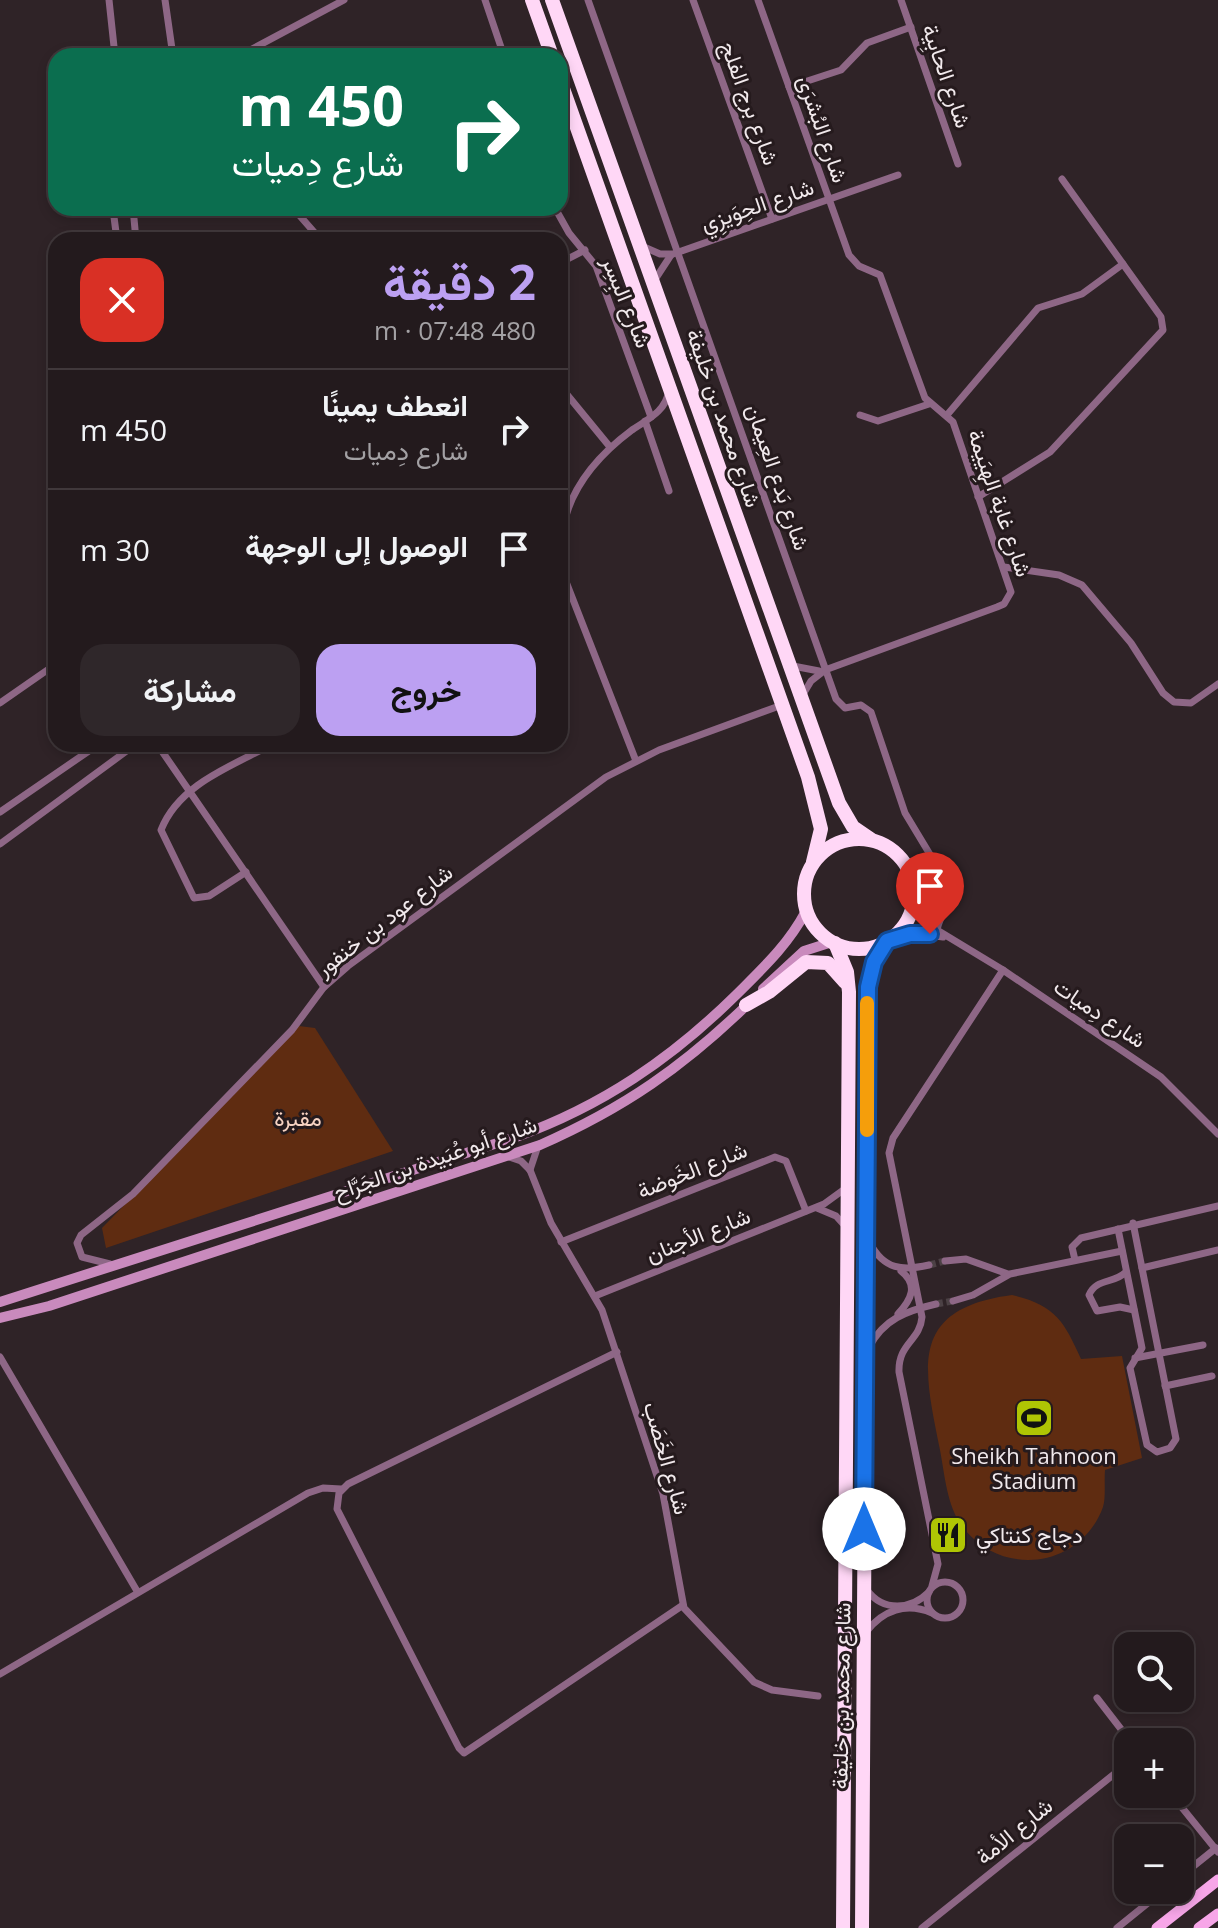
<!DOCTYPE html>
<html lang="ar">
<meta charset="utf-8">
<style>
body{margin:0;font-family:"Open Sans",Vazirmatn,sans-serif;background:#2f272a;color:#f1f3f6;direction:rtl;height:100vh;display:flex;flex-direction:column;font-size:30px;white-space:nowrap}
*{box-sizing:border-box;margin:0}
p{font-size:26px;color:#a3a1a4}
.icon{flex:none;width:44px;height:44px;fill:none;stroke:currentColor;stroke-width:2;stroke-linecap:round;stroke-linejoin:round}
.map{position:relative;flex:1;overflow:hidden;direction:ltr}
.side{position:absolute;left:48px;top:232px;width:520px;height:520px;display:flex;flex-direction:column;background:#231a1d;border-radius:24px;box-shadow:0 4px 12px #0003,0 0 0 2px #40383b;direction:rtl}
.side>*{flex:none}
.guide{position:absolute;left:48px;top:48px;width:520px;height:168px;border-radius:24px;box-shadow:0 4px 12px #0003,0 0 0 2px #40383b;direction:rtl;background:#0b6e4f;color:#fff;overflow:hidden}
.buttons{position:absolute;left:1114px;top:1632px;display:grid;gap:16px}
.buttons a{display:grid;place-items:center;width:80px;height:80px;border-radius:16px;background:#231a1d;box-shadow:0 4px 12px #0003,0 0 0 2px #40383b;font-size:40px}
.pin{position:absolute;display:grid;place-items:center;width:68px;height:68px;color:#fff;margin:-82px -34px;border-radius:50% 50% 50% 0;rotate:-45deg;box-shadow:0 0 8px #0007}
.pin .icon{rotate:45deg}
.me{position:absolute;width:88px;margin:-44px;rotate:0deg;stroke-linejoin:round;filter:drop-shadow(0 0 6px #0008)}
.turn{display:flex;align-items:center;gap:28px;height:168px;padding:0 32px;font-size:36px}
.turn .icon{width:104px;height:104px;stroke-width:2.5}
.turn b{display:block;font-size:56px;line-height:68px}
.round{display:grid;place-items:center;flex:none;width:84px;height:84px;border-radius:24px;background:#2f272a}
.headline{display:flex;align-items:center;justify-content:space-between;height:136px;padding:0 32px}
h1{font-size:48px;font-weight:700;line-height:60px;color:#bca0f2}
.action{display:flex;gap:16px;margin-top:auto;padding:16px 32px}
.action a{flex:1;height:92px;border-radius:24px;background:#bca0f2;color:#111;font-size:32px;font-weight:700;line-height:92px;text-align:center}
.action a+a{background:#2f272a;color:#f1f3f6}
ul{padding:0;list-style:none}
li{display:flex;align-items:center;gap:24px;height:120px;padding:0 32px;border-top:2px solid #40383b}
li div{flex:1}
li b{display:block;font-size:30px}
li em{font-style:normal}
.map>svg:first-child{display:block}
.green{fill:#5f2c11}
.lines{fill:none;stroke-linecap:round;stroke-linejoin:round}
.street-tunnel{stroke:#4c4145;stroke-width:7;stroke-dasharray:7 3.5;stroke-linecap:butt}
.street{stroke:#8e6786;stroke-width:7}
.secondary{stroke:#c98abd;stroke-width:10}
.primary{stroke:#f7a6e8;stroke-width:11}
.highway{stroke:#ffd7f6;stroke-width:14}
.route-casing{stroke:#114b97;stroke-width:20}
.route{stroke:#1a73e8;stroke-width:14}
.slow{stroke:#f59e0b;stroke-width:14}
.labels{text-anchor:middle;stroke-width:6;stroke-linejoin:round;paint-order:stroke}
.street-label{font-size:22px;fill:#f1e9ec;stroke:#251a1d}
.park-label{font-size:22px;fill:#f7d2c1;stroke:#251a1d}
.poi-label{font-size:22px;fill:#f1e9ec;stroke:#251a1d}
</style>
<div class="map">
<svg width="1218" height="1928" viewBox="0 0 1218 1928">
<rect width="100%" height="100%" fill="#2f2327"/>
<g class="green">
<path d="M299,1026L315,1028L393,1151L106,1248L102,1228Z"/>
<path d="M1012,1295C1055,1305 1064,1321 1081,1359L1122,1356L1142,1458L1105,1470C1104,1481 1106,1497 1103,1507C1081,1567 1005,1578 965,1530C947,1509 945,1476 940,1450C924,1369 907,1309 1012,1295Z"/>
</g>
<g class="lines">
<g class="street-tunnel">
<path d="M929,1265L945,1261"/>
<path d="M936,1304L953,1301"/>
</g>
<g class="street">
<path d="M109,0L115,56"/>
<path d="M165,0L173,56"/>
<path d="M485,0L504,56"/>
<path d="M588,0L836,699L845,708L861,705L871,712L905,813L952,891C953,903 940,913 937,930"/>
<path d="M693,0L772,219"/>
<path d="M758,0L849,255L859,266L880,275L925,398L953,422L1011,592L1004,604L997,607L825,670L811,681L802,696"/>
<path d="M901,0L958,164"/>
<path d="M239,56L344,0"/>
<path d="M789,87L841,70L867,43L911,27"/>
<path d="M133,208L136,240"/>
<path d="M293,208L321,240"/>
<path d="M555,208L569,233L596,266L651,417"/>
<path d="M114,217L117,240"/>
<path d="M644,247L660,254H673L898,175"/>
<path d="M560,263L585,250"/>
<path d="M654,281L671,255"/>
<path d="M560,386L610,447"/>
<path d="M860,415L878,421L929,404"/>
<path d="M947,415L1038,308L1082,294L1123,264"/>
<path d="M645,421L669,491"/>
<path d="M978,497L1050,452L1163,330L1161,317L1062,179"/>
<path d="M1004,567L1059,575L1082,585L1131,643L1163,693L1174,702L1191,703L1218,684"/>
<path d="M793,666L819,671"/>
<path d="M0,703L56,664"/>
<path d="M157,744L324,987"/>
<path d="M636,761L563,574C552,511 585,465 632,430C648,419 665,412 669,391"/>
<path d="M0,812L99,744"/>
<path d="M0,844L136,744"/>
<path d="M246,872L209,896L194,898L161,830C179,784 232,766 273,744"/>
<path d="M914,896L937,930L1003,970L1161,1077L1218,1134"/>
<path d="M891,938L920,934L943,937"/>
<path d="M509,1157L521,1161L530,1170L551,1223L602,1310L663,1494L684,1608L754,1682L772,1690L818,1696"/>
<path d="M530,1170L538,1146"/>
<path d="M817,1208L836,1216L846,1227"/>
<path d="M1118,1229L1142,1348L1130,1368L1147,1445L1157,1452L1170,1448L1176,1439L1133,1223"/>
<path d="M561,1242L775,1157L786,1161L806,1211"/>
<path d="M870,1243C884,1270 903,1271 929,1265"/>
<path d="M1075,1260L1072,1247L1081,1238L1218,1206"/>
<path d="M945,1261L966,1259L1008,1274"/>
<path d="M110,1264L82,1257L77,1243L81,1235L133,1194L292,1030L324,987L348,966L606,777L659,750L782,705"/>
<path d="M1142,1268L1218,1250"/>
<path d="M1126,1272C1114,1284 1096,1278 1089,1295L1097,1311L1120,1307L1134,1310"/>
<path d="M595,1296L824,1204L846,1188"/>
<path d="M953,1301L973,1295L1010,1274L1122,1251"/>
<path d="M898,1314C911,1300 919,1285 901,1271"/>
<path d="M869,1347C884,1319 906,1311 936,1304"/>
<path d="M617,1352L348,1484L339,1493L337,1509L459,1748L464,1753L683,1605"/>
<path d="M0,1357L137,1591"/>
<path d="M1135,1358L1203,1345"/>
<path d="M1165,1386L1212,1376"/>
<circle cx="945" cy="1600" r="18"/>
<path d="M932,1586L938,1564L899,1372C898,1343 920,1341 922,1317L889,1153L893,1138L1003,970"/>
<path d="M867,1590C883,1612 911,1610 929,1592"/>
<path d="M866,1632C883,1610 906,1602 932,1613"/>
<path d="M0,1674L308,1493L323,1488L341,1489"/>
<path d="M1097,1698L1131,1742"/>
<path d="M1171,1794L1218,1852"/>
<path d="M1180,1877L1216,1848"/>
<path d="M922,1928L1128,1763"/>
<path d="M1117,1928L1164,1890"/>
</g>
<g class="secondary">
<path d="M763,989L804,951L832,942"/>
<path d="M0,1302L516,1137C602,1106 671,1059 736,995C763,968 788,945 806,911"/>
<path d="M0,1318L49,1306L540,1145C624,1108 683,1067 749,1003"/>
</g>
<g class="primary">
<path d="M1157,1928L1218,1880"/>
<path d="M1199,1928L1218,1914"/>
</g>
<g class="highway">
<path d="M532,0L552,56"/>
<path d="M552,0L839,803L853,827L872,840"/>
<path d="M560,80L808,777L821,829L813,862"/>
<circle cx="859" cy="894" r="55"/>
<path d="M835,943L847,972L849,992L843,1928"/>
<path d="M746,1005L769,992L806,962L828,963L845,982"/>
<path d="M862,1928L868,987L874,962L887,941"/>
</g>
</g>
<g class="lines">
<defs>
<path id="route" d="M864,1529L868,987L874,962L887,941L910,934H930"/>
</defs>
<use href="#route" class="route-casing"/>
<use href="#route" class="route"/>
<path class="slow" d="M867,1130V1003"/>
</g>
<defs>
<symbol id="stadium-square" viewBox="-11 -11 22 22"><rect x="-9" y="-9" width="18" height="18" rx="4" fill="#afc504" stroke="#251a1d"/><path d="M0-5a6.5 5 0 1 0 0 10a6.5 5 0 1 0 0-10ZM-3.5-1.8h7v3.6h-7Z" fill="#111"/></symbol>
<symbol id="restaurant-square" viewBox="-11 -11 22 22"><rect x="-9" y="-9" width="18" height="18" rx="4" fill="#afc504" stroke="#251a1d"/><path d="M-5-6h1v4h1v-4h1v4h1v-4h1v5L-1.5 .5V6h-2V.5L-5-1ZM5-6V6H3V1.5H1.5Q1.5-4 5-6Z" fill="#111"/></symbol>
</defs>
<g fill-rule="evenodd">
<use href="#stadium-square" x="1012" y="1396" width="44" height="44"/>
<use href="#restaurant-square" x="926" y="1513" width="44" height="44"/>
</g>
<g class="labels">
<g class="street-label">
<text transform="translate(947 76) rotate(71)" y="8">شارع الحابِية</text>
<text transform="translate(750 103) rotate(70)" y="8">شارع برج الفلج</text>
<text transform="translate(823 129) rotate(71)" y="8">شارع البُشرَى</text>
<text transform="translate(757 205) rotate(-19)" y="8">شارع الحِوَيزِي</text>
<text transform="translate(627 302) rotate(68)" y="8">شارع البِسِر</text>
<text transform="translate(724 418) rotate(71)" y="8">شارع محمد بن خليفة</text>
<text transform="translate(778 477) rotate(71)" y="8">شارع بَدع العِيمان</text>
<text transform="translate(1000 503) rotate(71)" y="8">شارع غابة الهِيَيمة</text>
<text transform="translate(384 920) rotate(-38)" y="8">شارع عود بن خنفور</text>
<text transform="translate(1100 1013) rotate(34)" y="8">شارع دِميات</text>
<text transform="translate(435 1158) rotate(-19)" y="8">شارع أبو عُبَيدة بن الجَرَّاح</text>
<text transform="translate(692 1170) rotate(-22)" y="8">شارع الخَوضة</text>
<text transform="translate(698 1235) rotate(-22)" y="8">شارع الأجنان</text>
<text transform="translate(667 1458) rotate(74)" y="8">شارع الخَصَب</text>
<text transform="translate(841 1696) rotate(-89)" y="8">شارع محمد بن خليفة</text>
<text transform="translate(1014 1831) rotate(-39)" y="8">شارع الأمة</text>
</g>
<g class="park-label">
<text x="298" y="1126">مقبرة</text>
</g>
<g class="poi-label">
<text x="1034" y="1464">Sheikh Tahnoon<tspan x="1034" dy="25">Stadium</tspan></text>
<text x="976" y="1543" text-anchor="start">دجاج كنتاكي</text>
</g>
</g>
</svg>
<div class="buttons">
<a><svg class="icon" aria-label="search" viewBox="0 0 24 24"><circle cx="10" cy="10" r="6"/><path d="M15 15l6 6"/></svg></a>
<a>+</a>
<a>−</a>
</div>
<div class="pin" style="left:930px;top:934px;background:#d93025"><svg class="icon" aria-label="arrive" viewBox="0 0 24 24"><path d="M6 21V4h12l-3 4 3 4H6"/></svg></div>
<svg class="me" style="left:864px;top:1529px" viewBox="-20 -20 40 40"><circle r="19" fill="#fff"/><path d="M0-13L10 11 0 6-10 11z" fill="#1a73e8"/></svg>
<div class="guide">
<div class="turn"><svg class="icon" aria-label="right" viewBox="0 0 24 24"><path d="M7 20v-9h11M14 6l5 5-5 5"/></svg><div><b>450 m</b>شارع دِميات</div></div>
</div>
<section class="side">
<div class="headline"><div><h1>2 دقيقة</h1><p>480 m · 07:48</p></div><a class="round" style="background:#d93025;color:#fff"><svg class="icon" aria-label="close" viewBox="0 0 24 24"><path d="M6 6l12 12M18 6L6 18"/></svg></a></div>
<ul>
<li><svg class="icon" aria-label="right" viewBox="0 0 24 24"><path d="M7 20v-9h11M14 6l5 5-5 5"/></svg><div><b>انعطف يمينًا</b><p>شارع دِميات</p></div><em>450 m</em></li>
<li><svg class="icon" aria-label="arrive" viewBox="0 0 24 24"><path d="M6 21V4h12l-3 4 3 4H6"/></svg><div><b>الوصول إلى الوجهة</b></div><em>30 m</em></li>
</ul>
<div class="action"><a>خروج</a><a>مشاركة</a></div>
</section>
</div>
